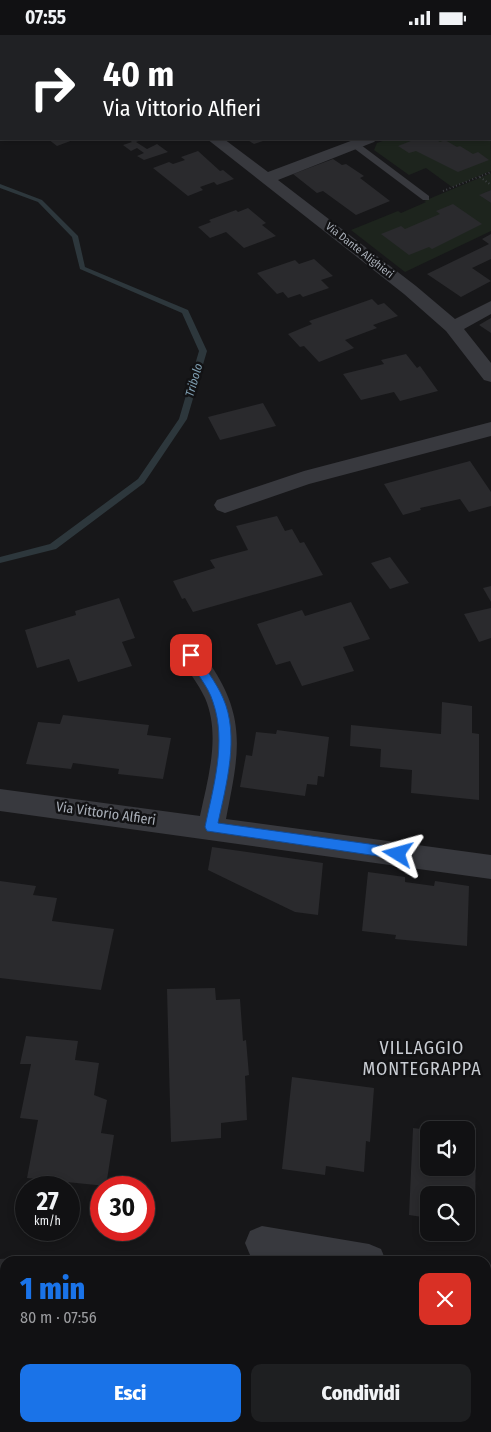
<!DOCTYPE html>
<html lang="it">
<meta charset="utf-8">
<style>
body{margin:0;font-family:"Fira Sans Condensed",sans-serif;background:#1e1f21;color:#f1f3f6;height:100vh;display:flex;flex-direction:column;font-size:19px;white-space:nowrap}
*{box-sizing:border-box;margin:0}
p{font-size:16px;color:#9c9da0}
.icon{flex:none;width:28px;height:28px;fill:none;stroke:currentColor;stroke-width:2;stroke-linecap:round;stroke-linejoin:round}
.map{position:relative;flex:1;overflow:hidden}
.sheet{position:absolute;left:0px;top:1221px;width:491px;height:176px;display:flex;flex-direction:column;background:#111113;border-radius:15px 15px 0 0;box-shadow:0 2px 8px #0003,0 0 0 1px #303133}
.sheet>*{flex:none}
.banner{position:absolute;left:0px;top:0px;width:491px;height:105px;box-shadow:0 2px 8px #0003,0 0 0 1px #303133;background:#202124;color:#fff;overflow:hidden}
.buttons{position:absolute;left:420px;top:1086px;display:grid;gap:10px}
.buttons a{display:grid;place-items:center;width:55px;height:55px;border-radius:10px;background:#111113;box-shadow:0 2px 8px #0003,0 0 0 1px #303133;font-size:25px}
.speed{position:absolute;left:15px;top:1141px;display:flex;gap:10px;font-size:25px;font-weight:700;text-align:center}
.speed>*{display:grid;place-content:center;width:65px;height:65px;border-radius:50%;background:#111113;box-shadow:0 2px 8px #0003,0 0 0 1px #303133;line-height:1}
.speed small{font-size:12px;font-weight:400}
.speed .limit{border:8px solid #d22;background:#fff;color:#111}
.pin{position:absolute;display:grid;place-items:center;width:42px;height:42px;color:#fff;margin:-21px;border-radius:10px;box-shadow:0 2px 8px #0006}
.me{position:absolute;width:55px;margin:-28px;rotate:278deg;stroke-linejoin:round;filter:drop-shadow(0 0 4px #0008)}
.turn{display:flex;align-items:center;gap:18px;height:105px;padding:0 20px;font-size:22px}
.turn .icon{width:65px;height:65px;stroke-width:2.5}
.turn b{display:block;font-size:35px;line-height:42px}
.round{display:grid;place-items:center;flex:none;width:52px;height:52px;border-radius:10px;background:#1e1f21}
.headline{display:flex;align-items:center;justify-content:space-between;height:85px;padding:0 20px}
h1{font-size:30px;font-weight:800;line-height:38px;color:#1a73e8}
.action{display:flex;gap:10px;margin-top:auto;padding:10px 20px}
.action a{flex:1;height:58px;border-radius:10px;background:#1a73e8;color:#fff;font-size:20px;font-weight:800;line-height:58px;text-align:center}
.action a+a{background:#1e1f21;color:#f1f3f6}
.status{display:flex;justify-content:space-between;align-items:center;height:35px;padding:0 25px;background:#111113;direction:ltr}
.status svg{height:14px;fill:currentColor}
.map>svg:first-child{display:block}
.green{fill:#1d241d}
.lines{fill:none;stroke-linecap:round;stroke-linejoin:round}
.stream{fill:#2d373c;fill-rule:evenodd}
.building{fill:#2a2a2d}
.path{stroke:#3e4045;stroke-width:2;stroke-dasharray:1 2.5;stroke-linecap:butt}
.service{fill:#38393e;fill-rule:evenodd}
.minor{fill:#38393e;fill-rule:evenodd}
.route{fill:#1a73e8;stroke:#114b97}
.labels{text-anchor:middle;stroke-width:5;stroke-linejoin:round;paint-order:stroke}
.far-street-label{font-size:11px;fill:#a9afb8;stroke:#121214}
.far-water-label{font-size:12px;font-style:italic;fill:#80a0b3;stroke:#121214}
.street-label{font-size:14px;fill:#a9afb8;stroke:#121214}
.near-neighbourhood-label{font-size:18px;letter-spacing:1px;fill:#caced4;stroke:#121214}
</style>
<div class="status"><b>07:55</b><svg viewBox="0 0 49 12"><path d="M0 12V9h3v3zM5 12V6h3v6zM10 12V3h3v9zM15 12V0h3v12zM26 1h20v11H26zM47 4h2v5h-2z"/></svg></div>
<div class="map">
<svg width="491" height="1397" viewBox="0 0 491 1397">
<rect width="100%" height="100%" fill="#171719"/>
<g class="green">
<path d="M344,0H491V49L490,1H341Z"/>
<path d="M490,64L491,136L452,152L426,133L409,140L374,115L377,108L388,104H490Z"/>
<path d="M491,138V155L480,160L491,168V196L405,237L351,195L398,176L401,178L424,168L426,167L424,166Z"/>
</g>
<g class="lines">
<path class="stream" d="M0,149L42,165L78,201L85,232L188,275L207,316L187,384L144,448L56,514L0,528V522L50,509L138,444L179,384L199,316L182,278L80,234L72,202L38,167L0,153Z"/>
</g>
<g class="building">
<path d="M48,104H72L73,105L57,111Z"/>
<path d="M128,104H144L136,107L147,114L157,109L168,117L144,125L137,121L144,118L137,113L131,116L123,110L132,107Z"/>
<path d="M246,104H269L254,109Z"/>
<path d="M416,104H435L440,107L445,105L457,112L460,111L473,119L478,117L489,125L458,137L416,116L409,118L398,111Z"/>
<path d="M198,116L220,136L223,135L234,144L217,150L214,147L200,152L203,155L188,161L153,133L169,127L173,129L185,125L181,122Z"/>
<path d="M333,124L342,130L346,129L364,141L360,143L390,166L356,180L323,156L317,158L293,139Z"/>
<path d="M491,155V168L479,160Z"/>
<path d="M453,169L482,189L432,214L429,212L409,220L381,199L401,191L405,194L440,179L436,176Z"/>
<path d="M248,173L266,188L262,190L276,201L244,213L226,197L210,203L198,192L211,187L209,185L236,175L238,177Z"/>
<path d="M491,199V224L472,233L491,246L461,262L427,239L489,209L482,204Z"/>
<path d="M314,224L333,241L321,245L329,253L303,262L300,259L288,263L283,257L277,259L257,238L295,225L299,229Z"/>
<path d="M372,264L378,270L384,268L398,281L373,290L377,293L345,305L354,313L319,327L304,311L300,312L288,299L312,289L309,286Z"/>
<path d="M491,283V298L479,290Z"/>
<path d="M406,319L417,333L420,331L438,356L400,366L394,357L361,365L343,339L384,329L381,325Z"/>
<path d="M263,368L276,391L220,405L208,382Z"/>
<path d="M470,426L491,457V471L469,477L460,464L420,473L421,475L403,480L384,449Z"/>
<path d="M277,481L285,496L292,494L300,508L304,507L323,540L193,577L185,563L182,564L173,546L215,533L210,525L248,515L236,491Z"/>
<path d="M390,522L409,548L390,554L371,528Z"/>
<path d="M491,551V567L483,553Z"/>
<path d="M119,563L135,603L122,607L132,631L78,647L69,624L37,633L25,595L76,580L75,576Z"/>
<path d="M351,567L370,604L343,612L354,636L302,651L290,626L276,630L257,589L302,575L305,581Z"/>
<path d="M491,573V603L479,607L464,579Z"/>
<path d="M442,667L472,671V698L479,699V765L411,758L412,735L380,732L381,714L350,711L351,690L441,699Z"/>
<path d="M63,680L149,690L147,700L171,703L163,744L118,739L119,734L73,728L71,734L26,729L38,687L60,689Z"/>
<path d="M277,695L329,702L324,742L318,741L317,750L307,749L305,761L240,752L246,720L252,721L256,697L276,699Z"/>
<path d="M212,812L323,828L318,880L295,877L208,835Z"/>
<path d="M368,837L405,842V847L434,851L435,846L469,851L467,911L395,904L396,900L362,896Z"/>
<path d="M0,846L36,851L33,860L57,863L52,886L114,894L101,955L0,943Z"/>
<path d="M215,953L216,965L240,964L243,1006L246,1005L249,1040L245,1041L247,1085L221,1088V1103L171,1107L167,954Z"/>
<path d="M26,1001L78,1006L75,1025L99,1028L94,1060L107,1065L101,1098L114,1100L106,1151L27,1143L38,1085L20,1083L31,1029H20Z"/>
<path d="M292,1042L374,1053L370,1107L366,1106L364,1137L326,1131L325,1140L282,1134Z"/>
<path d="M448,1089L476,1093L475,1190L466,1189V1160H429V1183L409,1180L413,1093L429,1095V1132H466V1095H448Z"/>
<path d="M36,1221V1226H5V1329L0,1330V1224Z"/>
<rect x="286" y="1392" width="172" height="5"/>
</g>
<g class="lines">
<g class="path">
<path d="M480,142L491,150"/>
<path d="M443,156L491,137"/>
</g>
<g class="service">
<rect x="244" y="0" width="8" height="1"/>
<path d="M351,107H357L429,161V165H423L351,111Z"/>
</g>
<g class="minor">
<path d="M71,0H86L87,1H72Z"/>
<path d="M207,104H224L268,137L356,104H377L374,107L278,145L416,251L455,284L491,266V279L464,294L491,328V347L484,345L446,296L404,259Z"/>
<path d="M491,387V401L309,449L225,478L217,475L214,470L217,465L304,436Z"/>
<path d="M191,611C203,614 207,625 214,635C248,688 237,726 226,784L491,820V844L0,776V754L200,781C208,743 221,700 205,663C198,648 187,635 179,620L183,613Z"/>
<path d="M262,1191L369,1209L381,1214L386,1226L262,1225L250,1220L245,1208L250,1196Z"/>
<path d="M486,1230L491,1231V1265L486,1264Z"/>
</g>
</g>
<path class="route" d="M191,616L195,617C204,632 216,647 223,663C240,701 226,750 218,788L398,813L404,819L402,823L398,824L207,796L205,792C213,753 227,707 213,667C208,650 194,636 186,620Z"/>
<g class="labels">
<g class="far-street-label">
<text transform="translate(360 215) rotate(38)" y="4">Via Dante Alighieri</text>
</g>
<g class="far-water-label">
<text transform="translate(194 345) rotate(-74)" y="4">Tribolo</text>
</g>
<g class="street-label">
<text transform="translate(106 778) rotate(8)" y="5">Via Vittorio Alfieri</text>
</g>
<g class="near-neighbourhood-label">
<text x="422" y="1019">VILLAGGIO<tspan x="422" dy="21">MONTEGRAPPA</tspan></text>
</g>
</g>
</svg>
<div class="buttons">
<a><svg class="icon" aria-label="sound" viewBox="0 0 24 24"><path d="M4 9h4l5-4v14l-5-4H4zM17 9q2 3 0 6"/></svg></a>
<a><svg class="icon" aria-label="search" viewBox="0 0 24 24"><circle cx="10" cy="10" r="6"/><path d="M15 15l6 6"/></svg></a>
</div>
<div class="speed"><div>27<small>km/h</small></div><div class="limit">30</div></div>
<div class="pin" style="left:191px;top:620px;background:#d93025"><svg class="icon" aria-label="arrive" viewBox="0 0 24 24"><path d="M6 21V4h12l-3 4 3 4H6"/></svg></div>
<svg class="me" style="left:398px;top:819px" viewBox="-20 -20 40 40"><path d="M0-17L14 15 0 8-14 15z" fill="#1a73e8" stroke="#fff" stroke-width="4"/></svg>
<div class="banner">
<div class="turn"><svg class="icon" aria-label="right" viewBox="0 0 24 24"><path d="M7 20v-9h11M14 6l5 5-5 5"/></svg><div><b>40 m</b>Via Vittorio Alfieri</div></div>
</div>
<section class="sheet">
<div class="headline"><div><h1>1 min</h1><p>80 m · 07:56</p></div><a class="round" style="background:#d93025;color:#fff"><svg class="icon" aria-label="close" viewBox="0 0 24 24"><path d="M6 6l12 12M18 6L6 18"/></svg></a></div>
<div class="action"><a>Esci</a><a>Condividi</a></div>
</section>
</div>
